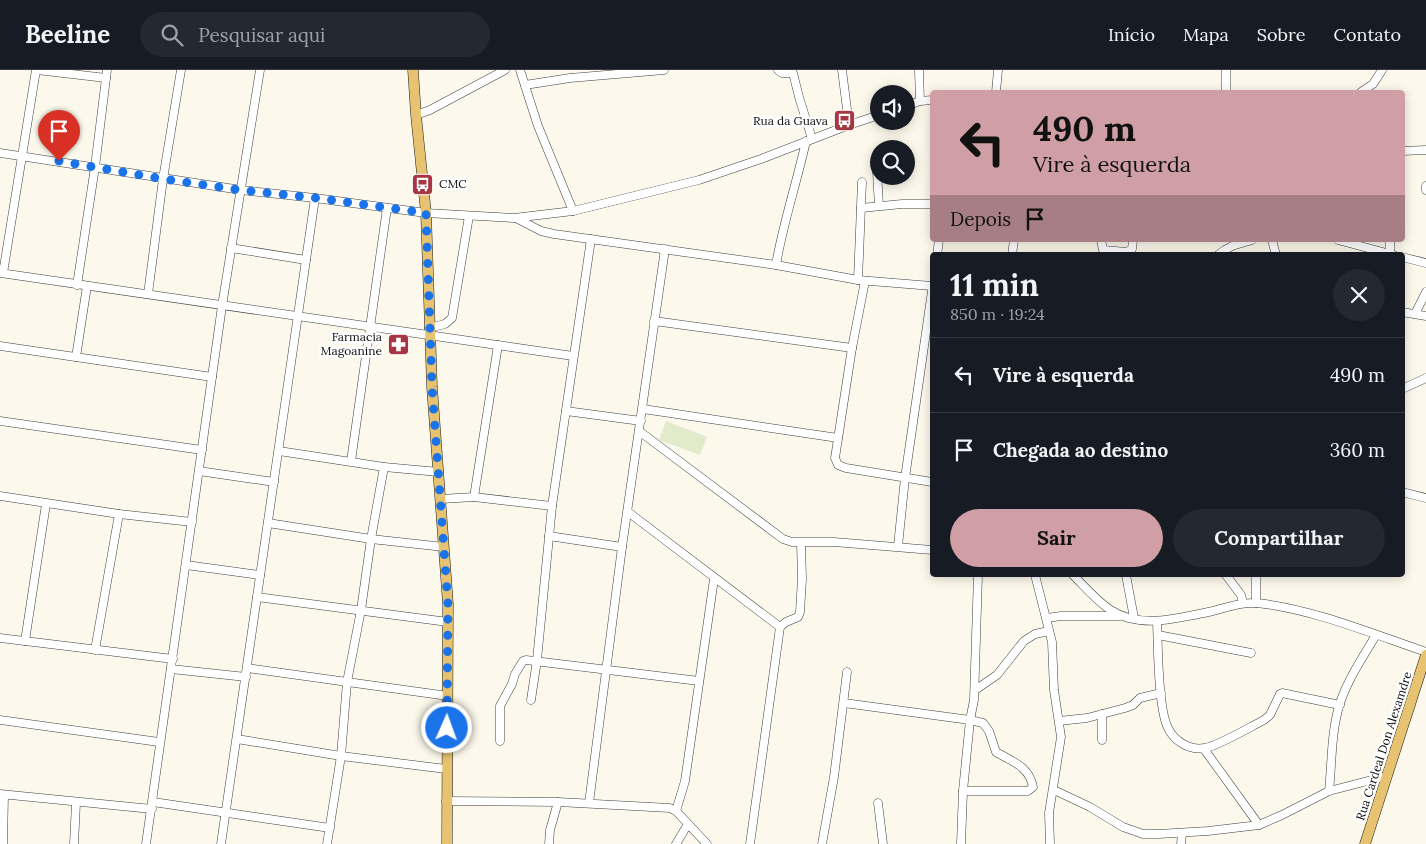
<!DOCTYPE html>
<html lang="pt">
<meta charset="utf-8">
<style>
body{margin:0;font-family:Lora,serif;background:#242831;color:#f1f3f6;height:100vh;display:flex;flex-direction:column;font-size:19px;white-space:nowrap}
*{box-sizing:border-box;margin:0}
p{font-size:16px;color:#9ea1a6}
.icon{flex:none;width:28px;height:28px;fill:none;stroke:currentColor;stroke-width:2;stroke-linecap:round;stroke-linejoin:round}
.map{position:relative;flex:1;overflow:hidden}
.panel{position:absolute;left:930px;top:182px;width:475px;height:325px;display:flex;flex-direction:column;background:#171b24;border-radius:5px;box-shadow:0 2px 12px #0003}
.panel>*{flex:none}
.banner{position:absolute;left:930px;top:20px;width:475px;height:152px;border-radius:5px;box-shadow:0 2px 12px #0003;background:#d09ea5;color:#111;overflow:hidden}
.controls{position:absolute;left:870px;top:15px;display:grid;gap:10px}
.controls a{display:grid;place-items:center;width:45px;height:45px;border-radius:50%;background:#171b24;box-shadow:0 2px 12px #0003;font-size:25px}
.pin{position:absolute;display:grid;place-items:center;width:42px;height:42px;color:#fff;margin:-51px -21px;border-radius:50% 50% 50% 0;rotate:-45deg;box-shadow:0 0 5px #0007}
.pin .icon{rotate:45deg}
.me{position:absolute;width:55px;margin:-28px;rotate:2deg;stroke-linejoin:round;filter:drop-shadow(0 0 4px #0008)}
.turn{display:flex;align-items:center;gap:18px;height:105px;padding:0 20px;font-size:22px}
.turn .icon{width:65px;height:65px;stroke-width:2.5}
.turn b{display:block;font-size:35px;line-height:42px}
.then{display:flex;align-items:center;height:48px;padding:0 20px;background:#0003;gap:10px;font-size:19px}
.round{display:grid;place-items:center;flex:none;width:52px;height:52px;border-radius:26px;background:#242831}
.headline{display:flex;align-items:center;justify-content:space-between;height:85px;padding:0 20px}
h1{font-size:30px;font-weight:700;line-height:38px}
.cta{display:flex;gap:10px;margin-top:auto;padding:10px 20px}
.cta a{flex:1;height:58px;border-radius:30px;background:#d09ea5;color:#111;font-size:20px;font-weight:700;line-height:58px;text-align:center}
.cta a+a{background:#242831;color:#f1f3f6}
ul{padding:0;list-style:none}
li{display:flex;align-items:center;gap:15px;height:75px;padding:0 20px;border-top:1px solid #363941}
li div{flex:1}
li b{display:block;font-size:19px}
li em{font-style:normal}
header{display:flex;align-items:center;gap:30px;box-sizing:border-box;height:70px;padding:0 25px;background:#171b24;border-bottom:1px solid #363941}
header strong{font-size:24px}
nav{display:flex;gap:28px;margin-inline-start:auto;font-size:18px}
.search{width:350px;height:45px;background:#242831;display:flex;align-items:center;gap:12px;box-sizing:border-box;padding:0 18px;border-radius:28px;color:#9ea1a6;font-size:19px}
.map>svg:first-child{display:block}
.pitch{fill:#e1eaca}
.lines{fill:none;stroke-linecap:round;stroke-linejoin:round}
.minor-casing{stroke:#3e3e3e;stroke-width:9}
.major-casing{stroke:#1c1c1c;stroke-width:11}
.minor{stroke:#fff;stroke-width:8}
.major{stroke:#e6c271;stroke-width:10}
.route{stroke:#1a73e8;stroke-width:9;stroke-dasharray:0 16.2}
.labels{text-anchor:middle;stroke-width:5;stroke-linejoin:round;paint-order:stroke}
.poi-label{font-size:12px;fill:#0b0b0b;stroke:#fff;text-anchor:end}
.street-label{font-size:12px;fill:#0b0b0b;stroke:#fff}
</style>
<header>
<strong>Beeline</strong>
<div class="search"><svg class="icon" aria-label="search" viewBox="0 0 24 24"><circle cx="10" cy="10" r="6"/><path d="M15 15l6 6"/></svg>Pesquisar aqui</div>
<nav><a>Início</a><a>Mapa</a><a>Sobre</a><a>Contato</a></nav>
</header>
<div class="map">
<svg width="1426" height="774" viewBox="0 0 1426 774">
<rect width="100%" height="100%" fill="#fcf8eb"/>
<path class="pitch" d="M666,351L707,367L700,385L659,370Z"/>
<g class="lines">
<defs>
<g id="minor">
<path d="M37,0L106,8"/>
<path d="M520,0L538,56L573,141"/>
<path d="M778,0L782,3H793L799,27L812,69"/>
<path d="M842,0L849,55"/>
<path d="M919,0L920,31"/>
<path d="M1226,0V22"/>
<path d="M525,15L570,8L664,0"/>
<path d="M996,22L998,0"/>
<path d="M1361,22L1373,14L1382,0"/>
<path d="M906,36L920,31L932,30"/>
<path d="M416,45L430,40L505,0"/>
<path d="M1402,81L1426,80"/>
<path d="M0,83L241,120L315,128L426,143L514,148L573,141L699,110L761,89L849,55L879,45"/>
<path d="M877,102L879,136"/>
<path d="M1426,116V120"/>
<path d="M861,138L902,134H932"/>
<path d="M516,148L541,161L554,164L776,195L858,210L932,216"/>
<path d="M1101,170L1103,180L1127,182L1132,179L1133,170"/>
<path d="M1272,170L1276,185"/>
<path d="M1338,170L1394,185"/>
<path d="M231,178L306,190"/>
<path d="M1390,184V170"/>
<path d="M937,185L939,170"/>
<path d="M1012,185L1014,170"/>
<path d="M1218,185C1229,175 1239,174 1252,170"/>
<path d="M1402,187L1426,193"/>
<path d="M776,195C783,153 797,112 806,71"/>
<path d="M0,203L573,286"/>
<path d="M3,203L36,0"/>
<path d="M858,210L862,112"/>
<path d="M865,211L852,278L835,388L838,395L846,398L932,412"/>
<path d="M77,215L95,97L107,0"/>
<path d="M148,224L163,109L181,0"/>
<path d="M1402,242L1426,246"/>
<path d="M1415,244L1426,222"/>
<path d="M654,251L852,278"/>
<path d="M429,258L445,254L452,248L469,146"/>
<path d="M0,276L212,307"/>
<path d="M76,287L87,216"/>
<path d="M1402,319L1426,308"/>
<path d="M643,339L838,368"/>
<path d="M566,341L641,351"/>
<path d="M0,351L202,380"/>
<path d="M639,361L783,469L792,472H834L932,480"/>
<path d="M279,381L384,397L439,402"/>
<path d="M351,391L387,138"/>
<path d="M199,401L274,412"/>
<path d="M1402,422L1426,428"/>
<path d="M0,426L119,444L192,452"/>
<path d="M474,427L498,275"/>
<path d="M441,429L474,427L552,436"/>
<path d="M628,442L780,557"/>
<path d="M268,453L371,469L444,477"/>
<path d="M549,466L622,477"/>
<path d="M898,476L905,408L932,221"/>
<path d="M186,495L260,505"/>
<path d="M1035,505L1052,572L1054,620L1061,667L1049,743L1050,774"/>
<path d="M1073,505C1084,516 1095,529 1109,539C1140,560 1179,548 1213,541C1228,537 1242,532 1257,533C1313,539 1373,564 1426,582"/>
<path d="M1126,505L1134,548"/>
<path d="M1226,505L1241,525L1243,533"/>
<path d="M257,527L448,552"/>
<path d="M1256,533V505"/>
<path d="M1047,548L1061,546H1119"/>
<path d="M1157,551C1158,576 1158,638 1168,658C1174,671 1190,681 1205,678C1218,676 1250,657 1264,650L1270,645L1280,624L1282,623L1340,635"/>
<path d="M1158,565L1251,583"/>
<path d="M0,568L173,589"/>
<path d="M25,571L46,434"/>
<path d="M95,580L119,444"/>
<path d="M247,598L448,626"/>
<path d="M171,599L246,607"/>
<path d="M975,620L997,605L1024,571L1035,564L1049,561"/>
<path d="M531,630L537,590L552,436L591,169"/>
<path d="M844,633L970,650L983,653L989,661L996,682C1013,692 1029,696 1033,717L1028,721H963"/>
<path d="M0,650L159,672"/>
<path d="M1059,651L1087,648L1125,638L1133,635L1140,628L1161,623"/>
<path d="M237,669L341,686L446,699"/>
<path d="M1102,670V644"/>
<path d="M500,671V636L512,614L515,604L523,591L526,590L699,611"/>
<path d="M1204,679L1259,755"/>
<path d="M1054,720L1090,737L1123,757L1143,764H1158L1208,761L1259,755L1282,745L1329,721L1387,706"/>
<path d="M1329,721C1332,693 1331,661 1340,633C1348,609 1363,587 1376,565"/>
<path d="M0,724L152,739"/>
<path d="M446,731L558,732L670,738L676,741L707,774"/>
<path d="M153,732L330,758"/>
<path d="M589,733L622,477L665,179"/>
<path d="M878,733L883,774"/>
<path d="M676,741L685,711L714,509"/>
<path d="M3,774L4,725"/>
<path d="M74,774L76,733"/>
<path d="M146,774L222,236L260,0"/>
<path d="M221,774L315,128"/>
<path d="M327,774L341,686L347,612L361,540L371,469L384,397"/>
<path d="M549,774L550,760L558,732"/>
<path d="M676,774L688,754"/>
<path d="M750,774L780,557L786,552L798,547L800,542L802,509L801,473"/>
<path d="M822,774L834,707L847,602"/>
<path d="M961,774L963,721L970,650L974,630L978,505"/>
<path d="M1181,774L1182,763"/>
</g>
<g id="major">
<path d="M413,0L416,45L426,143L432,317L448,534L447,774"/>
<path d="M1365,774L1426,585"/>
</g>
</defs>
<use href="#minor" class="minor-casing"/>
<use href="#major" class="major-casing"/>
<use href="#minor" class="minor"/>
<use href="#major" class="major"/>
</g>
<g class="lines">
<path class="route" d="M59,91L163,109L240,120L316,128L426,143L432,317L448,534L447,658"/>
</g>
<defs>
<symbol id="bus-square" viewBox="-11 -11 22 22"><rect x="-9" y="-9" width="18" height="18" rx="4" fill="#a73643" stroke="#fff"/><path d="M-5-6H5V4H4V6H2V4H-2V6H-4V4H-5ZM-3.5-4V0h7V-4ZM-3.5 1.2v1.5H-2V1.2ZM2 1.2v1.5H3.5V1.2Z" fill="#fff"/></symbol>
<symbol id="pharmacy-square" viewBox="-11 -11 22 22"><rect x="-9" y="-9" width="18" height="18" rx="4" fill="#a73643" stroke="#fff"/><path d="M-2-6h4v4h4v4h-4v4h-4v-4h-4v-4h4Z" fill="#fff"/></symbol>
</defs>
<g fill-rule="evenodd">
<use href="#bus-square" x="832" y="38" width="25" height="25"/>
<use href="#bus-square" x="410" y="102" width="25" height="25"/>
<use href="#pharmacy-square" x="386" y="262" width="25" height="25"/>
</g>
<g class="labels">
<g class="poi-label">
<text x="828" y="55">Rua da Guava</text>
<text x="439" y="118" text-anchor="start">CMC</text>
<text x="382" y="271">Farmacia<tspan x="382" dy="14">Magoanine</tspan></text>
</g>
<g class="street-label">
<text transform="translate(1384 676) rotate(-72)" y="4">Rua Cardeal Don Alexamdre</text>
</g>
</g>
</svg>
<div class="controls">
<a><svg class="icon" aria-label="sound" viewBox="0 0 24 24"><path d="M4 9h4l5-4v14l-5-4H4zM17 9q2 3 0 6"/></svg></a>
<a><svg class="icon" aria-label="search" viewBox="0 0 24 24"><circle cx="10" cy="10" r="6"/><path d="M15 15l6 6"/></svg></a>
</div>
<div class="pin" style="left:59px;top:91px;background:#d93025"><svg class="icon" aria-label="arrive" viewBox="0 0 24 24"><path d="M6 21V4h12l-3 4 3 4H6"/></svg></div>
<svg class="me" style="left:447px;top:658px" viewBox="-20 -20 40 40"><circle r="17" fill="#1a73e8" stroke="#fff" stroke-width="3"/><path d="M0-11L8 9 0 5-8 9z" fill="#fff"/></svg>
<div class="banner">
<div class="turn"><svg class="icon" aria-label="left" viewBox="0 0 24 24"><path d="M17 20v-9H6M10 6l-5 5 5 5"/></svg><div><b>490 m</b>Vire à esquerda</div></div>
<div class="then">Depois<svg class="icon" aria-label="arrive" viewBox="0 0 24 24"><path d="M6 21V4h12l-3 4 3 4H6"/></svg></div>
</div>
<section class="panel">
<div class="headline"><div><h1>11 min</h1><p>850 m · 19:24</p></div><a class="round"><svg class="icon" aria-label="close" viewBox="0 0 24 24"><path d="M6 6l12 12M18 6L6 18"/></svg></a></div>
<ul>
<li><svg class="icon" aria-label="left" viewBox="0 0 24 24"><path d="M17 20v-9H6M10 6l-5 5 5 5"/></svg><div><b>Vire à esquerda</b></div><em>490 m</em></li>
<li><svg class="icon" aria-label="arrive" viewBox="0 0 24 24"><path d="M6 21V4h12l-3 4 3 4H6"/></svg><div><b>Chegada ao destino</b></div><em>360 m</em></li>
</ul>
<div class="cta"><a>Sair</a><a>Compartilhar</a></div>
</section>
</div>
